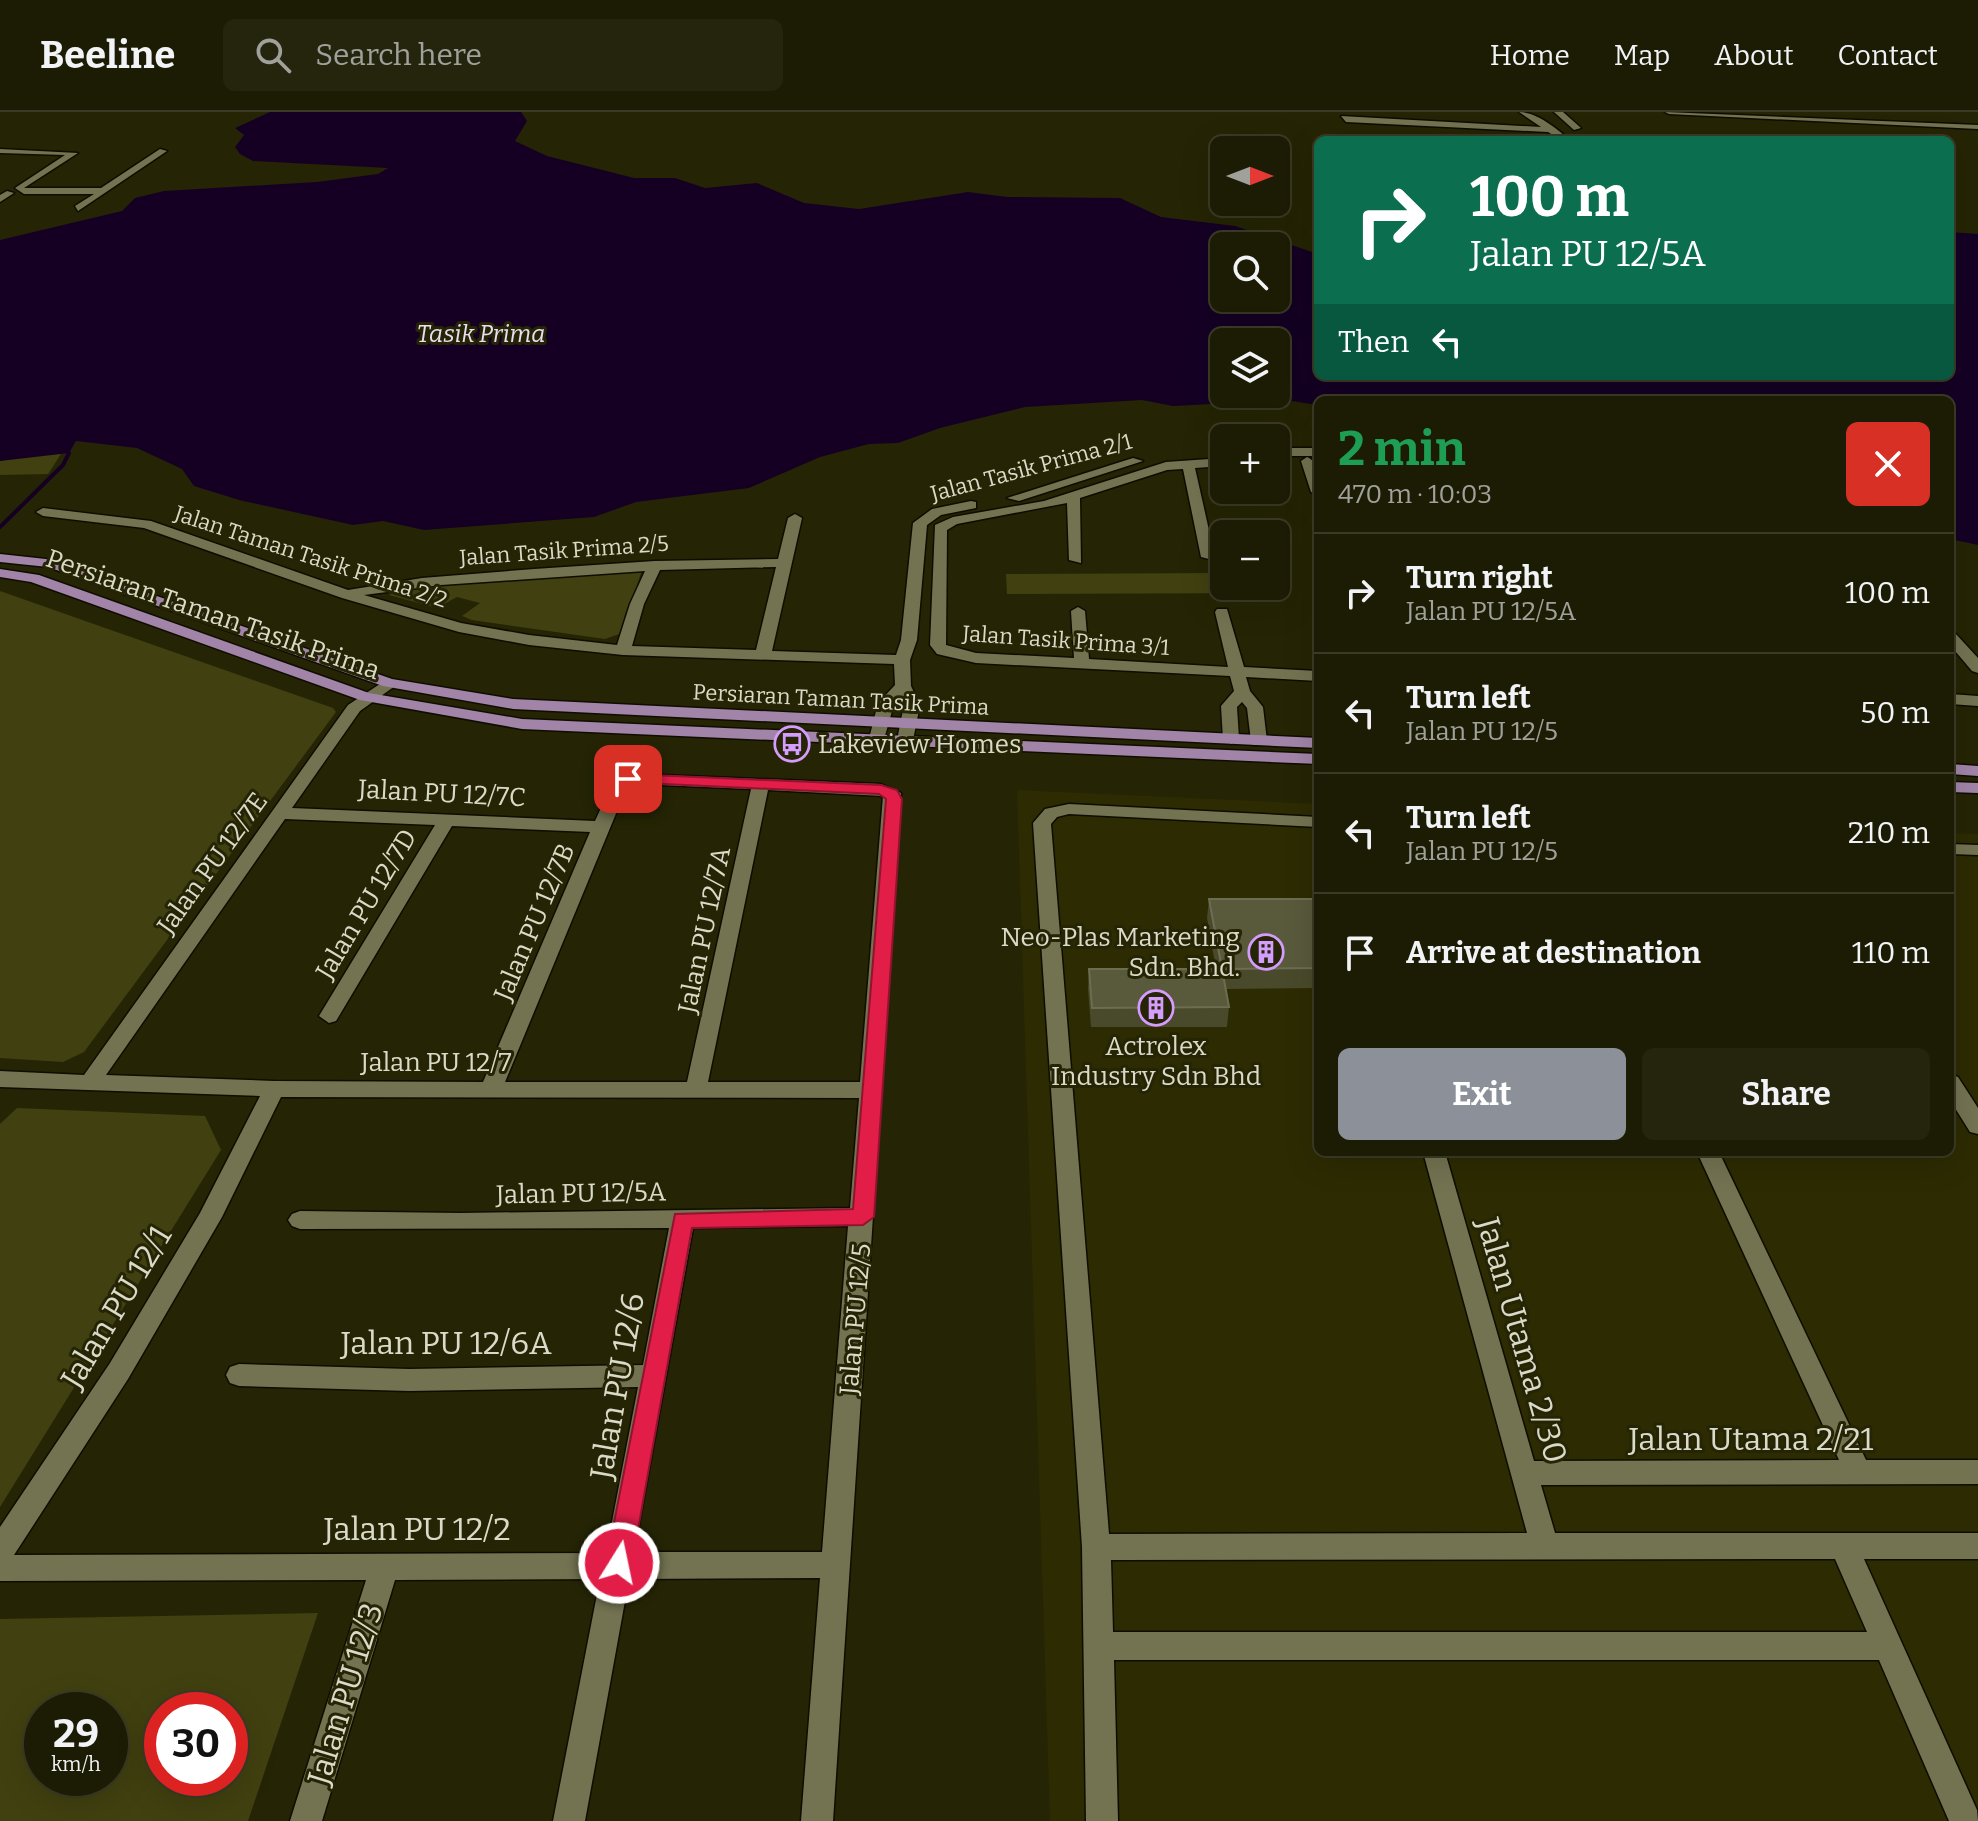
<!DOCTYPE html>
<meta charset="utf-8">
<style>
body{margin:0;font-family:Bitter,serif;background:#25250e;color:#f1f3f6;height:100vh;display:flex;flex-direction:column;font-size:30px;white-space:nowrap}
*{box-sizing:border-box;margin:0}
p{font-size:26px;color:#a0a19a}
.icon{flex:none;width:44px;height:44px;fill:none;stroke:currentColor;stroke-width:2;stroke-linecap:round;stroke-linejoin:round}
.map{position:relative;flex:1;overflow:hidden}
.sheet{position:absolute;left:1314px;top:284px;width:640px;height:760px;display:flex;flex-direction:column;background:#1c1c04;border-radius:12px;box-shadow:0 8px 32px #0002,0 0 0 2px #3a3a26}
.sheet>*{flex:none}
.banner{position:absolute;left:1314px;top:24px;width:640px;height:244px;border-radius:12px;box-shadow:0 8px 32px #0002,0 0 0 2px #3a3a26;background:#0b6e4f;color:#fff;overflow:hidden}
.needle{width:52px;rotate:90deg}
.tools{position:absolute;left:1210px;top:24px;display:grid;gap:16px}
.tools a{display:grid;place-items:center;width:80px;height:80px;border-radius:12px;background:#1c1c04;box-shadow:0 8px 32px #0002,0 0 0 2px #3a3a26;font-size:40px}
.speed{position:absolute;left:24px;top:1580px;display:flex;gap:16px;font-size:40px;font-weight:700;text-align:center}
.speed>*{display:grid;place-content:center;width:104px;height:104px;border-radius:50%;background:#1c1c04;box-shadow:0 8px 32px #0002,0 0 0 2px #3a3a26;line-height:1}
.speed small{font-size:20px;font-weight:400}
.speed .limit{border:12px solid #d22;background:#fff;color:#111}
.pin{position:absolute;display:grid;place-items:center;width:68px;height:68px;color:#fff;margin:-34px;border-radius:16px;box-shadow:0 4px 12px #0006}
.me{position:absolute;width:88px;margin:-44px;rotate:10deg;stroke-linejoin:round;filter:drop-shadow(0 0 6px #0008)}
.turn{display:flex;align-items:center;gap:28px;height:168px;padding:0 24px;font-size:36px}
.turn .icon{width:104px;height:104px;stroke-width:2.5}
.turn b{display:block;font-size:56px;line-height:68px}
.then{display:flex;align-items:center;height:76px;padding:0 24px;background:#0003;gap:16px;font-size:30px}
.round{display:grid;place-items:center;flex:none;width:84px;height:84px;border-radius:12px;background:#25250e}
.head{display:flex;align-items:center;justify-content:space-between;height:136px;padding:0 24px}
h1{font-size:48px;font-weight:700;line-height:60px;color:#1e9e55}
.action{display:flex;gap:16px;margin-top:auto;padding:16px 24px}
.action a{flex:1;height:92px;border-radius:12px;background:#8c9099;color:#fff;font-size:32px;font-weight:700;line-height:92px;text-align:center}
.action a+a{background:#25250e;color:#f1f3f6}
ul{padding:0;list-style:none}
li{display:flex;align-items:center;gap:24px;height:120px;padding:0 24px;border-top:2px solid #3a3a26}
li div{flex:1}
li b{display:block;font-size:30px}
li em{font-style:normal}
header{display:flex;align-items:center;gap:48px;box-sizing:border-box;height:112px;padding:0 40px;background:#1c1c04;border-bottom:2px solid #3a3a26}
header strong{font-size:38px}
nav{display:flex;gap:44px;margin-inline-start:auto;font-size:28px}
.search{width:560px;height:72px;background:#25250e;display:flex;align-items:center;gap:20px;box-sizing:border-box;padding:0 28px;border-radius:12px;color:#a0a19a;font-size:30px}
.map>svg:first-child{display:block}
.built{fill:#2c2b02}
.green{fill:#414010;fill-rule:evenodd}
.water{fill:#150024;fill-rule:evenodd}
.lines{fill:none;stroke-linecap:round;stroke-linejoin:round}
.stream{stroke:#150024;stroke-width:4}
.minor-casing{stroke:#0f0d00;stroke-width:3}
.major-casing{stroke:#0f0d00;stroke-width:3}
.minor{fill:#737352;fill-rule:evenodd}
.major{fill:#a184a8;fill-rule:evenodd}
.wall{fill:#49492b}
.building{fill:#59593c;stroke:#6d6d52;stroke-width:2}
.route{fill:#e11d48;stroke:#92132f;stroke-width:2}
.labels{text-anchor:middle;stroke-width:6;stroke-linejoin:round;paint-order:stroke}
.far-street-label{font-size:22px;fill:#dadac8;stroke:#252505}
.far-water-label{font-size:24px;font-style:italic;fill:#eadff2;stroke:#252505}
.street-label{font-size:26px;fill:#dadac8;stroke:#252505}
.poi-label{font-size:26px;fill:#dadac8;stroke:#252505;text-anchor:start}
.near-street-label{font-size:32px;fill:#dadac8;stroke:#252505}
</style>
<header>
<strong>Beeline</strong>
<div class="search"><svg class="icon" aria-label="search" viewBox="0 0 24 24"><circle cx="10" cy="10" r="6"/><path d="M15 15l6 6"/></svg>Search here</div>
<nav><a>Home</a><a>Map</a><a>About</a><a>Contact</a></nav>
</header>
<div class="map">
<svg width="1978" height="1709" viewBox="0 0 1978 1709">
<rect width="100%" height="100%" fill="#252505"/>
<path class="built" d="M1017,678L1318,692V1040H1950V721L1978,722V1709H1050Z"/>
<g class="green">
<path d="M42,342H61L48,362L0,363V349Z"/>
<path d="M631,459L641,461L622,521L605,527L472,508L462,504L480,491L457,485L437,496L389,483L399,477Z"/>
<path d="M1224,461V474H1276V463L1282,481L1007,482L1006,462Z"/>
<path d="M0,479L333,596L336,600L84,940L63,950L0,946Z"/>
<path d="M17,996L205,1004L221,1038L0,1395V1012Z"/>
<path d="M318,1501L248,1709H0V1507ZM42,1598H110V1666H42ZM162,1598H230V1666H162Z"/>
</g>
<path class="water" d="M270,0H521L527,9L515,29L547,44L634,66H675L705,76L757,71L804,91L859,97L968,80L1007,85L1120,86L1161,105L1235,114L1318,142V264H1950V120L1978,122V433L1950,427V288H1318V293L1285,288L1173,294L1142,288L1025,295L940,316L898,331L869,332L820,345L749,376L636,390L594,405L424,418L383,409L353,413L239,388L194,374L182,357L137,336L76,329L69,341L0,349V128L122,99L135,86L164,79L317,70L378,62L388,56L253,49L240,42L235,35L244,23L235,16ZM1224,134H1276V186H1224ZM1224,230H1276V282H1224Z"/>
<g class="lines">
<path class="stream" d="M0,415L63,353L69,341"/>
<defs>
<g id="minor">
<path d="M1519,0C1538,0 1558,18 1570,28H1561L1548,20L1346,10L1341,4L1541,15Z"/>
<path d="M1554,0H1563L1581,16L1574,18Z"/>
<path d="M1665,0L1978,13V17L1669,2Z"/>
<path d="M0,37L78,41L24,76H101L160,37L167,39L78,99L75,94L94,82H24L15,76L65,43L0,41Z"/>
<path d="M7,79L14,81L0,90V83Z"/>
<rect x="1276" y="336" width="42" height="8"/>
<path d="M1307,345C1321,351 1318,371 1318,384L1311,380L1301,349Z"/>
<path d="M1133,346L1143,349L1019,389L1007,386Z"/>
<path d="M1224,346V354L1195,356L1215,445L1213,448L1201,445L1183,357L1167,358L1080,386L1081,451L1069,448L1067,391L957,412L947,418L946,533L976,541L1074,546L1071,499L1078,495L1085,499L1089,547L1228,555L1215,500L1217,497H1227L1244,555L1318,559V569L1246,565L1250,579L1263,595L1267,629L1265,633H1253L1251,629L1247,596L1242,590L1237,595L1239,627L1231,632L1223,627L1221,594L1234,579L1230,564L976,551L937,542L930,533L935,413L953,405L1044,389L1166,350Z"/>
<path d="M971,389L976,390V396L941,403L927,413L917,528L910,548L911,574L920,593L913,628L905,633L897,628L904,593L900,586L894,592L883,631L877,632L869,627L878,591L895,573L894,552L623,543L529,533L459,520L342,486L144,416L43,404L36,400L43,396L151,409L348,478L422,466L534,457L655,449L778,447L788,406L795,402L802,406L772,539L896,543L901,528L913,411L932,397ZM776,455L756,538L632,534L644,492L660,458ZM645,459L630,492L617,533L529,523L461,511L364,483L441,473Z"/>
<path d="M1950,519L1955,521L1978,546V561L1972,559L1950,533Z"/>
<path d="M389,566L397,571L395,574L360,599L292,696L595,709L614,667L638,662L881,672L901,681L833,1709H801L820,1466L629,1467L585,1709H553L600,1467L395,1468L322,1709H290L366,1468L0,1469V1415L110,1251L200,1101L260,984L0,975V959L84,963L348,593ZM638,672L751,677L687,970H505L627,675ZM768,678L883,684L860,970H708ZM285,707L435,713L319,904L329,911L336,909L452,714L590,720L483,970L274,969L106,963ZM281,985L859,986L850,1096L460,1101L300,1099L292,1102L288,1108L292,1114L300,1117L669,1116L643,1253L409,1257L239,1252L230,1255L226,1263L230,1271L239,1274L409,1279L638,1275L606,1441L14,1443L128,1267L222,1105ZM848,1114L822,1440H634L693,1116Z"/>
<path d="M1950,582L1978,584V594L1950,592Z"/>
<path d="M1069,692L1318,705V715L1069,702L1057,705L1051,712L1109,1422L1527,1421L1423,1040H1445L1534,1349L1839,1348L1697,1040H1719L1866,1348H1978V1372L1541,1373L1555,1421H1978V1447H1864L1977,1698L1978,1709H1949L1879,1548H1114L1118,1709H1086L1082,1435L1033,711L1045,697ZM1835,1447L1867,1520H1113L1111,1448Z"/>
<path d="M1950,732L1978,733V743L1950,742Z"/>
<path d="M1950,962L1958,965L1978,996V1022L1970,1020L1950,988Z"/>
</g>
<g id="major">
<path d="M0,442L55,448L392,567L513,587L1318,626V636L513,597L383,574L48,455L0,450Z"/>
<path d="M0,457L39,463L369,581L522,607L1318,642V652L522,617L360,588L31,470L0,465Z"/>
<path d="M1950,652L1978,654V664L1950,662Z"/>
<path d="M1950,670L1978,671V681L1950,680Z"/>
</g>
</defs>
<use href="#minor" class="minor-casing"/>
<use href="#major" class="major-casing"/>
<use href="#minor" class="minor"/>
<use href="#major" class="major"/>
</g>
<path class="wall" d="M1209,787L1318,799V876L1226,877L1229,895L1227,915H1091L1088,877L1089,857H1216L1207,806Z"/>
<g class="building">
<path d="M1209,787H1315L1318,799V856L1222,857Z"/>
<path d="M1089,857H1222L1229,895L1092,896Z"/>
</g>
<path class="route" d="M628,662L881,673L897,678L902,687L874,1105L863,1113L692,1116L632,1451L629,1460L619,1463L610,1460L606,1451L675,1102L853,1097L886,687L879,682L622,670V664Z"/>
<defs>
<symbol id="bus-ring" viewBox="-11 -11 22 22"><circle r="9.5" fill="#252505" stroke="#d49cfc" stroke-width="1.5"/><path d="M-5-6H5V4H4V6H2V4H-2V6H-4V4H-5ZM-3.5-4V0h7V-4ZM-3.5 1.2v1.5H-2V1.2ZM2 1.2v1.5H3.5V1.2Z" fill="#d49cfc"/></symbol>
<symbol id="building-ring" viewBox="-11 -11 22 22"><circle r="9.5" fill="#252505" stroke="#d49cfc" stroke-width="1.5"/><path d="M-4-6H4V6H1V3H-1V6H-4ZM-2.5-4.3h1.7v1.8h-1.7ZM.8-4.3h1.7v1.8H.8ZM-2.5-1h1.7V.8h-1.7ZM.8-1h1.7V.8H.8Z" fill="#d49cfc"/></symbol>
</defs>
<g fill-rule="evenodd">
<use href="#bus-ring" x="772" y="612" width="40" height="40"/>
<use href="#building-ring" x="1246" y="820" width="40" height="40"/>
<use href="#building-ring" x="1136" y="876" width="40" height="40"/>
</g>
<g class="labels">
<g class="far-street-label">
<text transform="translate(1031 355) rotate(-15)" y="8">Jalan Tasik Prima 2/1</text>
<text transform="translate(564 438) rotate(-4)" y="8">Jalan Tasik Prima 2/5</text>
<text transform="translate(311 444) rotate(18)" y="8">Jalan Taman Tasik Prima 2/2</text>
<text transform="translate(1066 528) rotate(4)" y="8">Jalan Tasik Prima 3/1</text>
<text transform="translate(841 587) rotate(3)" y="8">Persiaran Taman Tasik Prima</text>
</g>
<g class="far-water-label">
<text x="481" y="230">Tasik Prima</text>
</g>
<g class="street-label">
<text transform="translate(213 502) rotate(19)" y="9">Persiaran Taman Tasik Prima</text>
<text transform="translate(442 681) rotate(3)" y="9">Jalan PU 12/7C</text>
<text transform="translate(212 751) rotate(-54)" y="9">Jalan PU 12/7E</text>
<text transform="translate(366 792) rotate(-59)" y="9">Jalan PU 12/7D</text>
<text transform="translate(534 810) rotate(-67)" y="9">Jalan PU 12/7B</text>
<text transform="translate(704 818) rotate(-78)" y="9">Jalan PU 12/7A</text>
<text x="436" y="959">Jalan PU 12/7</text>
<text transform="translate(581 1081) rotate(-1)" y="9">Jalan PU 12/5A</text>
<text transform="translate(855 1207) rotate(-85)" y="9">Jalan PU 12/5</text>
</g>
<g class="poi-label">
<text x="818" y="641">Lakeview Homes</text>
<text x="1240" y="834" text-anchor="end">Neo-Plas Marketing<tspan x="1240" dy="30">Sdn. Bhd.</tspan></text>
<text x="1156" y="943" text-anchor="middle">Actrolex<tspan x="1156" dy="30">Industry Sdn Bhd</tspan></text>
</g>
<g class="near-street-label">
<text transform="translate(116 1195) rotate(-59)" y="11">Jalan PU 12/1</text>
<text transform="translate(1522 1228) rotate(74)" y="11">Jalan Utama 2/30</text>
<text x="446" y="1242">Jalan PU 12/6A</text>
<text transform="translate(617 1274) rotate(-80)" y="11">Jalan PU 12/6</text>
<text x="1751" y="1338">Jalan Utama 2/21</text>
<text x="417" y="1428">Jalan PU 12/2</text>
<text transform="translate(345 1582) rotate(-73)" y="11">Jalan PU 12/3</text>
</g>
</g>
</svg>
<div class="tools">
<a><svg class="needle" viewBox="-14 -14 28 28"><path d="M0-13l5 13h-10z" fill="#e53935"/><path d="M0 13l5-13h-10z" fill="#a0a19a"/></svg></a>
<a><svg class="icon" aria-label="search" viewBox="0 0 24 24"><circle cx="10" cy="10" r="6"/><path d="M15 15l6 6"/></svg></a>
<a><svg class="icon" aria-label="layers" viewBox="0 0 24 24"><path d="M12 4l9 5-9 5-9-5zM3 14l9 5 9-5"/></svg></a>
<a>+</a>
<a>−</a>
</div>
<div class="speed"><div>29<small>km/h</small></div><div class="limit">30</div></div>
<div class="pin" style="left:628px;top:667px;background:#d93025"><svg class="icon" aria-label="arrive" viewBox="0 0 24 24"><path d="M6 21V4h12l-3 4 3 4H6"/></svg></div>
<svg class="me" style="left:619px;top:1451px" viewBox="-20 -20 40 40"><circle r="17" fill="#e11d48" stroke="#fff" stroke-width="3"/><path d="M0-11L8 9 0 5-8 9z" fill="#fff"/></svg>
<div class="banner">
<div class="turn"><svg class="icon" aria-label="right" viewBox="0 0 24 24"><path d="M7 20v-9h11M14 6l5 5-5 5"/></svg><div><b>100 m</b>Jalan PU 12/5A</div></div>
<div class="then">Then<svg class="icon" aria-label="left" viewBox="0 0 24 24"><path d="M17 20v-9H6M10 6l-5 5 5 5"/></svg></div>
</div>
<section class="sheet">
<div class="head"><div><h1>2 min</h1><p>470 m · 10:03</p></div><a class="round" style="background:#d93025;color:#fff"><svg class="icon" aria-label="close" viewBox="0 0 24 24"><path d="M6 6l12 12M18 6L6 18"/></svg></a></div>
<ul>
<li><svg class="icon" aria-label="right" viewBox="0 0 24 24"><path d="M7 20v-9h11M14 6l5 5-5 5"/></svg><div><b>Turn right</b><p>Jalan PU 12/5A</p></div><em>100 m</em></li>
<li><svg class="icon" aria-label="left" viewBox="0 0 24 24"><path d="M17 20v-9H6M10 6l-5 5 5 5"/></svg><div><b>Turn left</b><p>Jalan PU 12/5</p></div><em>50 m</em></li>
<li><svg class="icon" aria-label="left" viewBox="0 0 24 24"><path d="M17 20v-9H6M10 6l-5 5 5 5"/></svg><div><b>Turn left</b><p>Jalan PU 12/5</p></div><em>210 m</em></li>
<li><svg class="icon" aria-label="arrive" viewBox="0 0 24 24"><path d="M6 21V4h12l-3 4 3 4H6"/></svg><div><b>Arrive at destination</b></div><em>110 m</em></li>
</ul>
<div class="action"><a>Exit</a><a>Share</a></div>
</section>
</div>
